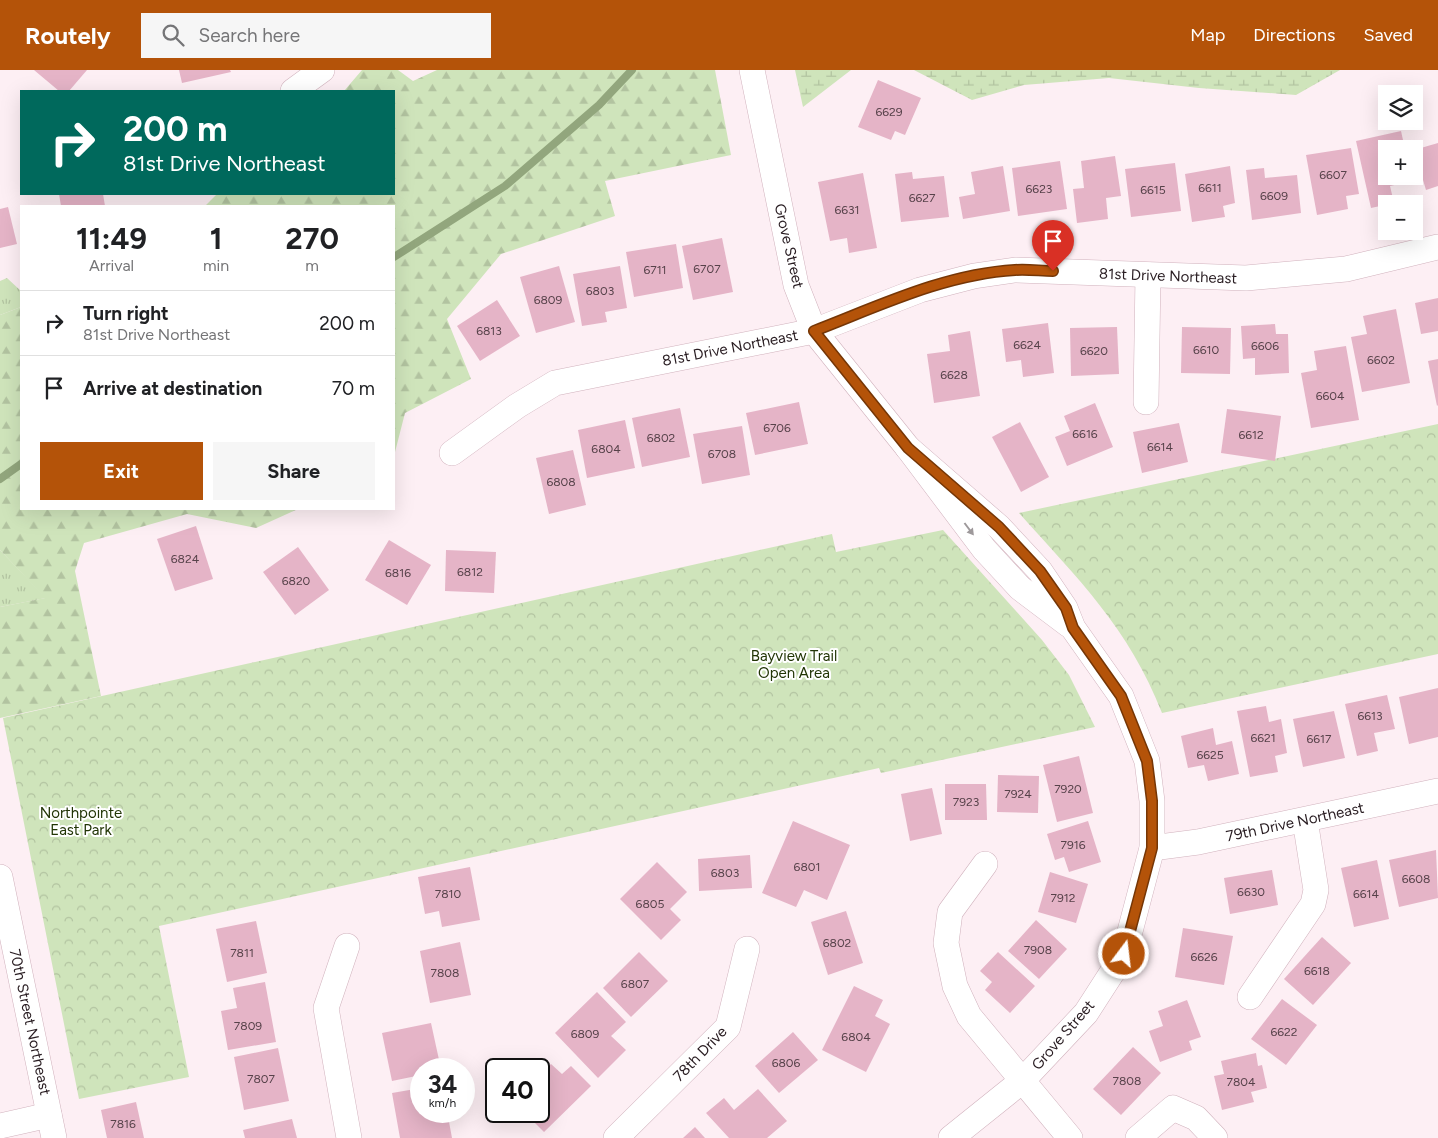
<!DOCTYPE html>
<meta charset="utf-8">
<style>
body{margin:0;font-family:Figtree,sans-serif;background:#f6f6f6;color:#202124;height:100vh;display:flex;flex-direction:column;font-size:19px;white-space:nowrap}
*{box-sizing:border-box;margin:0}
p{font-size:16px;color:#757577}
.icon{flex:none;width:28px;height:28px;fill:none;stroke:currentColor;stroke-width:2;stroke-linecap:round;stroke-linejoin:round}
.map{position:relative;flex:1;overflow:hidden}
.panel{position:absolute;left:20px;top:135px;width:375px;height:305px;display:flex;flex-direction:column;background:#fff;border-radius:0px;box-shadow:0 5px 20px #0002}
.panel>*{flex:none}
.top-card{position:absolute;left:20px;top:20px;width:375px;height:105px;border-radius:0px;box-shadow:0 5px 20px #0002;background:#00695c;color:#fff;overflow:hidden}
.controls{position:absolute;left:1378px;top:15px;display:grid;gap:10px}
.controls a{display:grid;place-items:center;width:45px;height:45px;border-radius:0px;background:#fff;box-shadow:0 5px 20px #0002;font-size:25px}
.speed{position:absolute;left:410px;top:988px;display:flex;gap:10px;font-size:25px;font-weight:700;text-align:center}
.speed>*{display:grid;place-content:center;width:65px;height:65px;border-radius:50%;background:#fff;box-shadow:0 5px 20px #0002;line-height:1}
.speed small{font-size:12px;font-weight:400}
.speed .limit{border:2px solid #111;border-radius:8px;background:#fff;color:#111}
.pin{position:absolute;display:grid;place-items:center;width:42px;height:42px;color:#fff;margin:-51px -21px;border-radius:50% 50% 50% 0;rotate:-45deg;box-shadow:0 0 5px #0007}
.pin .icon{rotate:45deg}
.me{position:absolute;width:55px;margin:-28px;rotate:15deg;stroke-linejoin:round;filter:drop-shadow(0 0 4px #0008)}
.turn{display:flex;align-items:center;gap:18px;height:105px;padding:0 20px;font-size:22px}
.turn .icon{width:65px;height:65px;stroke-width:2.5}
.turn b{display:block;font-size:35px;line-height:42px}
.eta{display:flex;justify-content:space-evenly;align-items:center;height:85px;text-align:center}
.eta b{font-size:30px;font-weight:700;line-height:35px}
.cta{display:flex;gap:10px;margin-top:auto;padding:10px 20px}
.cta a{flex:1;height:58px;border-radius:0px;background:#b45309;color:#fff;font-size:20px;font-weight:700;line-height:58px;text-align:center}
.cta a+a{background:#f6f6f6;color:#202124}
ul{padding:0;list-style:none}
li{display:flex;align-items:center;gap:15px;height:65px;padding:0 20px;border-top:1px solid #e0e0e0}
li div{flex:1}
li b{display:block;font-size:19px}
li em{font-style:normal}
header{display:flex;align-items:center;gap:30px;box-sizing:border-box;height:70px;padding:0 25px;background:#b45309;color:#fff}
header strong{font-size:24px}
nav{display:flex;gap:28px;margin-inline-start:auto;font-size:18px}
.search{width:350px;height:45px;background:#f6f6f6;display:flex;align-items:center;gap:12px;box-sizing:border-box;padding:0 18px;border-radius:0px;color:#757577;font-size:19px}
.map>svg:first-child{display:block}
.grass{fill:url(#grass-tufts)}
.forest{fill:url(#forest-firs)}
.wetland{fill:url(#wetland-marsh)}
.park{fill:url(#park-crowns)}
.lines{fill:none;stroke-linecap:round;stroke-linejoin:round}
.stream{stroke:#92a67d;stroke-width:8}
.building{fill:#e5b4c7}
.minor-casing{stroke:#d1b2bd;stroke-width:26}
.minor{stroke:#fff;stroke-width:25}
.oneway{fill:#9e999b}
.route-casing{stroke:#753606;stroke-width:12}
.route{stroke:#b45309;stroke-width:9}
.labels{text-anchor:middle;stroke-width:4;stroke-linejoin:round;paint-order:stroke}
.number-label{font-size:12px;fill:#57424a}
.street-label{font-size:15px;fill:#281c21;stroke:#fff}
.park-label{font-size:15px;fill:#223506;stroke:#fff}
</style>
<header>
<strong>Routely</strong>
<div class="search"><svg class="icon" aria-label="search" viewBox="0 0 24 24"><circle cx="10" cy="10" r="6"/><path d="M15 15l6 6"/></svg>Search here</div>
<nav><a>Map</a><a>Directions</a><a>Saved</a></nav>
</header>
<div class="map">
<svg width="1438" height="1068" viewBox="0 0 1438 1068">
<defs>
<pattern id="grass-tufts" width="24" height="20" patternUnits="userSpaceOnUse" patternTransform="scale(1.25)"><rect width="24" height="20" fill="#cfe4bb"/><path d="M3 7l-1-3M5 7V3M7 7l1-3M15 17l-1-3M17 17v-4M19 17l1-3" fill="none" stroke="#b2c3a0"/></pattern>
<pattern id="forest-firs" width="22" height="20" patternUnits="userSpaceOnUse" patternTransform="scale(1.25)"><rect width="22" height="20" fill="#cfe4bb"/><path d="M5 1l3.5 6h-7zM16 11l3.5 6h-7z" fill="#b2c3a0"/></pattern>
<pattern id="wetland-marsh" width="20" height="14" patternUnits="userSpaceOnUse" patternTransform="scale(1.25)"><rect width="20" height="14" fill="#cfe4bb"/><path d="M1 5h8M5 5V1M11 12h8M15 12V8" fill="none" stroke="#b2c3a0"/></pattern>
<pattern id="park-crowns" width="20" height="18" patternUnits="userSpaceOnUse" patternTransform="scale(1.25)"><rect width="20" height="18" fill="#cfe4bb"/><path d="M2 6a3 3 0 1 1 6 0M12 15a3 3 0 1 1 6 0" fill="none" stroke="#b2c3a0"/></pattern>
</defs>
<rect width="100%" height="100%" fill="#fdeff4"/>
<g class="grass">
<path d="M7,208L21,221V237L0,245V211Z"/>
<path d="M0,480L46,528L0,537Z"/>
</g>
<g class="forest">
<path d="M362,0H398L413,11L437,0H715L731,85L605,111L615,146L501,184L447,249L471,309L405,343L394,386V136H205L217,124H394V21H344Z"/>
<path d="M21,237V439H298L256,458L187,444L84,473L75,501L101,626L0,648V537L45,528L0,480V245Z"/>
</g>
<g class="wetland">
<path d="M795,0H851L803,37Z"/>
<path d="M914,0H1340L1296,25L1199,18L1109,8L1024,15L972,30Z"/>
</g>
<g class="park">
<path d="M1438,354V584L1162,643C1129,558 1078,509 1019,443Z"/>
<path d="M943,460L1042,570L1069,605L1095,657L881,703L879,698L159,856L189,1007L79,1029L3,648L832,464L836,482Z"/>
</g>
<g class="lines">
<g class="stream">
<path d="M394,187L505,116L599,35L632,0"/>
<path d="M0,409L21,394"/>
</g>
</g>
<g class="building">
<path d="M34,0H87L69,21H59Z"/>
<path d="M179,0H230L231,2L182,13Z"/>
<path d="M878,10L921,28L905,65L895,61L891,70L858,57Z"/>
<path d="M1401,61L1405,79H1386V106H1411L1412,111L1390,116L1394,133L1371,138L1356,71Z"/>
<path d="M1438,73V116L1426,120L1414,80Z"/>
<path d="M1351,78L1359,124L1346,126L1348,139L1317,145L1306,85Z"/>
<path d="M1115,86L1121,126L1106,128L1108,149L1077,153L1073,119L1084,118L1081,91Z"/>
<path d="M1060,91L1067,139L1018,146L1012,98Z"/>
<path d="M1175,93L1181,141L1131,147L1125,99Z"/>
<path d="M1003,96L1010,141L963,149L959,127L975,124L971,102Z"/>
<path d="M1230,96L1235,133L1223,136L1225,147L1192,152L1185,104Z"/>
<path d="M1264,98L1265,108L1297,105L1301,143L1252,150L1246,100Z"/>
<path d="M912,102L913,109L944,106L949,147L901,152L895,104Z"/>
<path d="M863,103L877,178L849,183L847,168L830,171L818,112Z"/>
<path d="M59,124H103L105,136H61Z"/>
<path d="M8,137L17,174L0,178V139Z"/>
<path d="M722,168L733,222L693,230L682,176Z"/>
<path d="M676,174L683,218L634,227L626,182Z"/>
<path d="M559,196L575,252L536,263L520,207Z"/>
<path d="M620,196L627,238L605,242L607,252L582,256L573,204Z"/>
<path d="M1438,228V261L1421,264L1415,233Z"/>
<path d="M497,230L520,266L480,291L457,256Z"/>
<path d="M1396,239L1410,313L1362,322L1351,267L1367,264L1363,246Z"/>
<path d="M1048,253L1054,303L1023,307L1021,290L1006,292L1002,259Z"/>
<path d="M1275,254L1276,264H1288L1289,303L1255,305V288L1243,289L1241,256Z"/>
<path d="M1117,257L1119,304L1071,306L1070,258Z"/>
<path d="M1182,257L1231,258L1230,304L1181,303Z"/>
<path d="M970,261L980,326L934,333L927,284L950,281L948,265Z"/>
<path d="M1346,276L1359,350L1311,358L1301,303L1317,300L1314,281Z"/>
<path d="M1438,289V335L1437,336L1428,291Z"/>
<path d="M799,332L808,374L755,385L746,343Z"/>
<path d="M1095,333L1113,377L1067,396L1055,367L1070,361L1064,346Z"/>
<path d="M680,338L690,387L642,397L632,348Z"/>
<path d="M1227,339L1281,346L1275,391L1221,383Z"/>
<path d="M625,350L635,398L587,408L578,360Z"/>
<path d="M1020,352L1049,407L1021,422L992,367Z"/>
<path d="M1179,353L1188,392L1142,403L1133,362Z"/>
<path d="M742,356L750,405L702,414L693,364Z"/>
<path d="M573,380L586,435L549,444L536,388Z"/>
<path d="M196,456L213,509L175,521L157,469Z"/>
<path d="M389,470L431,495L407,535L365,510Z"/>
<path d="M298,477L329,520L295,545L263,502Z"/>
<path d="M446,480L496,482L494,523L445,521Z"/>
<path d="M1438,618V667L1409,674L1399,627Z"/>
<path d="M1387,625L1395,659L1374,663L1378,681L1357,686L1345,634Z"/>
<path d="M1266,636L1269,652L1281,649L1287,683L1275,686L1278,702L1250,707L1237,641Z"/>
<path d="M1334,641L1345,688L1303,697L1293,649Z"/>
<path d="M1213,658L1216,675L1232,671L1239,704L1208,711L1204,695L1188,698L1181,666Z"/>
<path d="M1079,686L1093,743L1057,752L1043,695Z"/>
<path d="M998,705L1039,706L1038,743L997,742Z"/>
<path d="M945,714H986L987,750H945Z"/>
<path d="M932,718L942,764L910,771L901,724Z"/>
<path d="M793,751L850,775L827,830L804,820L796,837L762,823Z"/>
<path d="M1088,751L1101,792L1069,802L1064,787L1055,790L1047,764Z"/>
<path d="M1436,780L1438,828L1399,837L1389,790Z"/>
<path d="M750,785L752,818L699,821L698,789Z"/>
<path d="M1377,790L1389,849L1354,857L1341,798Z"/>
<path d="M657,792L687,822L670,839L681,850L661,870L620,829Z"/>
<path d="M470,797L480,850L442,857L439,841L425,844L418,807Z"/>
<path d="M1272,800L1278,835L1230,844L1224,808Z"/>
<path d="M1050,802L1088,814L1076,853L1038,842Z"/>
<path d="M846,841L863,893L828,905L811,852Z"/>
<path d="M1036,850L1067,879L1039,909L1008,881Z"/>
<path d="M256,851L267,903L227,912L216,859Z"/>
<path d="M1183,858L1233,866L1224,915L1175,907Z"/>
<path d="M1322,867L1351,893L1313,935L1284,909Z"/>
<path d="M460,872L471,925L430,933L420,881Z"/>
<path d="M639,882L668,911L631,947L603,918Z"/>
<path d="M998,882L1035,916L1010,943L985,920L992,912L980,901Z"/>
<path d="M265,912L276,972L228,980L221,941L237,938L233,918Z"/>
<path d="M854,916L883,930L875,946L890,954L866,1002L822,980Z"/>
<path d="M597,922L626,952L611,966L626,980L598,1008L555,963Z"/>
<path d="M1282,929L1317,955L1286,995L1251,969Z"/>
<path d="M1187,930L1201,967L1189,971L1192,980L1160,992L1149,961L1163,956L1158,941Z"/>
<path d="M431,953L441,999H421V1005L392,1011L382,963Z"/>
<path d="M793,962L818,990L779,1023L755,996Z"/>
<path d="M1133,977L1161,1003L1121,1045L1093,1019Z"/>
<path d="M278,978L289,1031L244,1040L234,987Z"/>
<path d="M1256,983L1258,996L1262,995L1267,1018L1251,1022L1254,1032L1222,1040L1214,1006L1224,1004L1221,991Z"/>
<path d="M551,994L562,1004L571,996L591,1016L544,1062L523,1041H539V1005Z"/>
<path d="M421,1018V1041H447L452,1068H400L392,1023Z"/>
<path d="M758,1019L787,1051L767,1068H729L706,1043L724,1028L734,1040Z"/>
<path d="M136,1032L144,1068H107L101,1040Z"/>
<path d="M292,1049L297,1068H245L243,1060Z"/>
<path d="M695,1057L705,1068H683Z"/>
</g>
<g class="lines">
<defs>
<g id="minor">
<path d="M752,0L796,215L814,261L908,378L984,479L1020,518L1069,555"/>
<path d="M293,21L322,0"/>
<path d="M1146,332L1148,205"/>
<path d="M908,378L999,457L1040,501L1065,538L1073,558L1121,626L1147,691L1152,731V778L1124,884L1086,943L1022,1011L951,1068"/>
<path d="M452,383L517,336L555,313L814,261L920,220L974,206L1015,200L1246,208L1346,199L1438,177"/>
<path d="M1152,778L1198,772L1438,721"/>
<path d="M985,794L950,842L946,873L955,916L969,946L1070,1068"/>
<path d="M0,807L54,1068"/>
<path d="M347,876L326,938L349,1068"/>
<path d="M1250,927L1313,834L1316,820L1305,750"/>
<path d="M0,1056L49,1045"/>
<path d="M616,1068L728,957L747,879"/>
<path d="M1138,1068L1173,1038L1196,1048L1215,1068"/>
</g>
</defs>
<use href="#minor" class="minor-casing"/>
<use href="#minor" class="minor"/>
</g>
<defs><path id="oneway-solid" d="M-6-.8H1V-3.2L6.5 0L1 3.2V.8H-6Z" transform="scale(1.25)"/></defs>
<use class="oneway" href="#oneway-solid" transform="translate(969 459) rotate(53)"/>
<g class="lines">
<defs>
<path id="route" d="M1053,201C1041,201 1028,199 1015,200C945,204 879,236 814,261L908,378L999,457L1040,501L1066,538L1073,558L1121,626L1147,691L1152,731V778L1124,884"/>
</defs>
<use href="#route" class="route-casing"/>
<use href="#route" class="route"/>
</g>
<g class="labels">
<g class="number-label">
<text x="889" y="46">6629</text>
<text x="1333" y="109">6607</text>
<text x="1210" y="122">6611</text>
<text x="1039" y="123">6623</text>
<text x="1153" y="124">6615</text>
<text x="1274" y="130">6609</text>
<text x="922" y="132">6627</text>
<text x="847" y="144">6631</text>
<text x="707" y="203">6707</text>
<text x="655" y="204">6711</text>
<text x="600" y="225">6803</text>
<text x="548" y="234">6809</text>
<text x="489" y="265">6813</text>
<text x="1027" y="279">6624</text>
<text x="1265" y="280">6606</text>
<text x="1206" y="284">6610</text>
<text x="1094" y="285">6620</text>
<text x="1381" y="294">6602</text>
<text x="954" y="309">6628</text>
<text x="1330" y="330">6604</text>
<text x="777" y="362">6706</text>
<text x="1085" y="368">6616</text>
<text x="1251" y="369">6612</text>
<text x="661" y="372">6802</text>
<text x="1160" y="381">6614</text>
<text x="606" y="383">6804</text>
<text x="722" y="388">6708</text>
<text x="561" y="416">6808</text>
<text x="185" y="493">6824</text>
<text x="470" y="506">6812</text>
<text x="398" y="507">6816</text>
<text x="296" y="515">6820</text>
<text x="1370" y="650">6613</text>
<text x="1263" y="672">6621</text>
<text x="1319" y="673">6617</text>
<text x="1210" y="689">6625</text>
<text x="1068" y="723">7920</text>
<text x="1018" y="728">7924</text>
<text x="966" y="736">7923</text>
<text x="1073" y="779">7916</text>
<text x="807" y="801">6801</text>
<text x="725" y="807">6803</text>
<text x="1416" y="813">6608</text>
<text x="1251" y="826">6630</text>
<text x="448" y="828">7810</text>
<text x="1366" y="828">6614</text>
<text x="1063" y="832">7912</text>
<text x="650" y="838">6805</text>
<text x="837" y="877">6802</text>
<text x="1038" y="884">7908</text>
<text x="242" y="887">7811</text>
<text x="1204" y="891">6626</text>
<text x="1317" y="905">6618</text>
<text x="445" y="907">7808</text>
<text x="635" y="918">6807</text>
<text x="248" y="960">7809</text>
<text x="1284" y="966">6622</text>
<text x="585" y="968">6809</text>
<text x="856" y="971">6804</text>
<text x="786" y="997">6806</text>
<text x="261" y="1013">7807</text>
<text x="1127" y="1015">7808</text>
<text x="1241" y="1016">7804</text>
<text x="123" y="1058">7816</text>
</g>
<g class="street-label">
<text transform="translate(789 176) rotate(77)" y="5">Grove Street</text>
<text transform="translate(1168 206) rotate(2)" y="5">81st Drive Northeast</text>
<text transform="translate(730 278) rotate(-11)" y="5">81st Drive Northeast</text>
<text transform="translate(1295 752) rotate(-12)" y="5">79th Drive Northeast</text>
<text transform="translate(30 952) rotate(78)" y="5">70th Street Northeast</text>
<text transform="translate(1063 965) rotate(-49)" y="5">Grove Street</text>
<text transform="translate(700 984) rotate(-46)" y="5">78th Drive</text>
</g>
<g class="park-label">
<text x="794" y="591">Bayview Trail<tspan x="794" dy="17">Open Area</tspan></text>
<text x="81" y="748">Northpointe<tspan x="81" dy="17">East Park</tspan></text>
</g>
</g>
</svg>
<div class="controls">
<a><svg class="icon" aria-label="layers" viewBox="0 0 24 24"><path d="M12 4l9 5-9 5-9-5zM3 14l9 5 9-5"/></svg></a>
<a>+</a>
<a>−</a>
</div>
<div class="speed"><div>34<small>km/h</small></div><div class="limit">40</div></div>
<div class="pin" style="left:1053px;top:201px;background:#d93025"><svg class="icon" aria-label="arrive" viewBox="0 0 24 24"><path d="M6 21V4h12l-3 4 3 4H6"/></svg></div>
<svg class="me" style="left:1124px;top:884px" viewBox="-20 -20 40 40"><circle r="17" fill="#b45309" stroke="#fff" stroke-width="3"/><path d="M0-11L8 9 0 5-8 9z" fill="#fff"/></svg>
<div class="top-card">
<div class="turn"><svg class="icon" aria-label="right" viewBox="0 0 24 24"><path d="M7 20v-9h11M14 6l5 5-5 5"/></svg><div><b>200 m</b>81st Drive Northeast</div></div>
</div>
<section class="panel">
<div class="eta">
<div><b>11:49</b><p>Arrival</p></div>
<div><b>1</b><p>min</p></div>
<div><b>270</b><p>m</p></div>
</div>
<ul>
<li><svg class="icon" aria-label="right" viewBox="0 0 24 24"><path d="M7 20v-9h11M14 6l5 5-5 5"/></svg><div><b>Turn right</b><p>81st Drive Northeast</p></div><em>200 m</em></li>
<li><svg class="icon" aria-label="arrive" viewBox="0 0 24 24"><path d="M6 21V4h12l-3 4 3 4H6"/></svg><div><b>Arrive at destination</b></div><em>70 m</em></li>
</ul>
<div class="cta"><a>Exit</a><a>Share</a></div>
</section>
</div>
